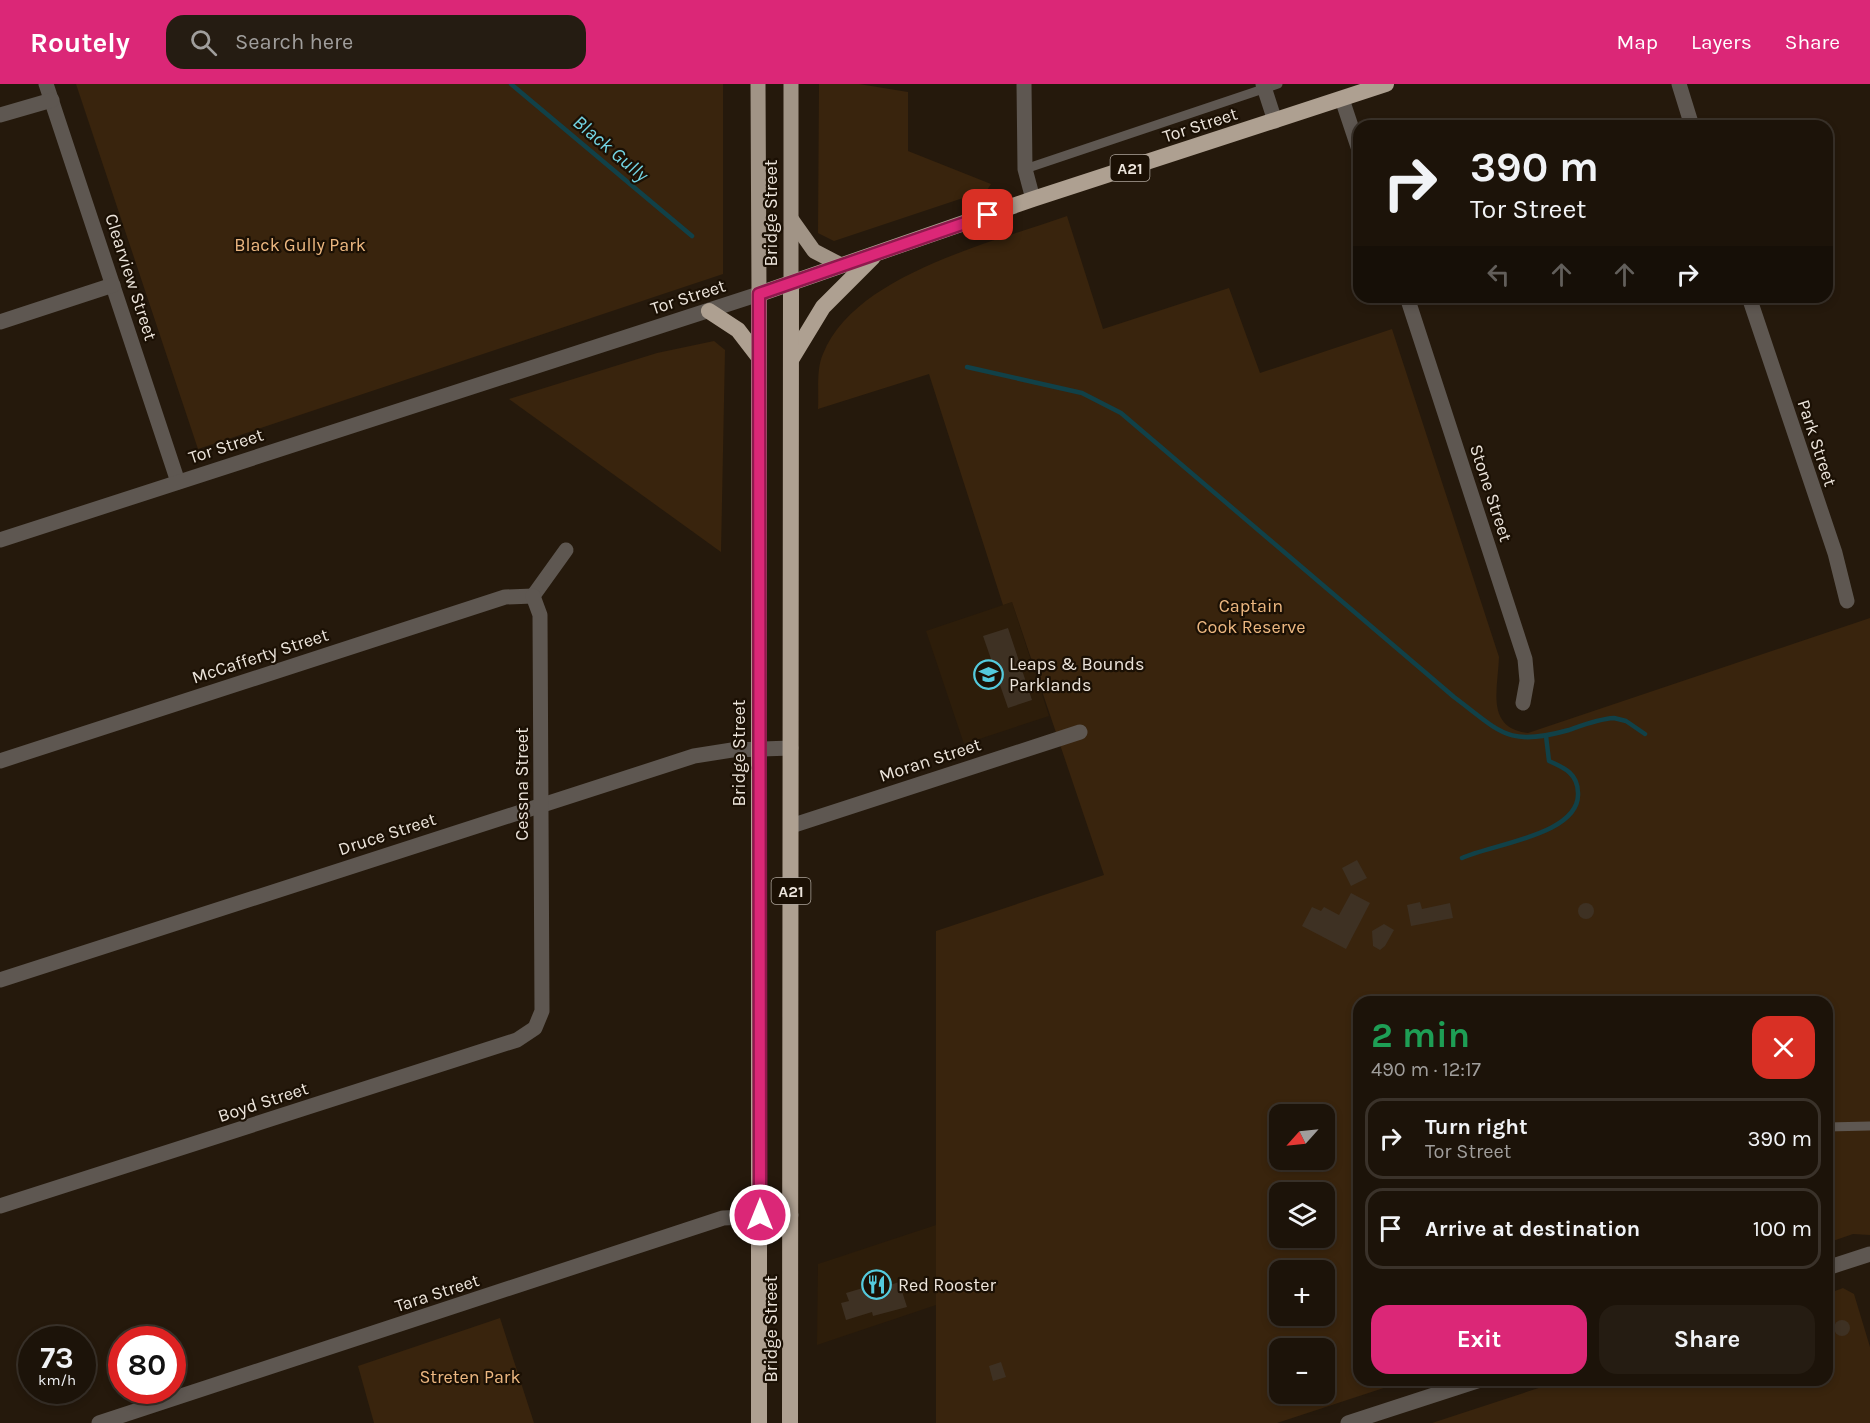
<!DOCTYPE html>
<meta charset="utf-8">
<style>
body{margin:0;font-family:Karla,sans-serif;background:#251c12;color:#f1f3f6;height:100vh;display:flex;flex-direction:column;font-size:22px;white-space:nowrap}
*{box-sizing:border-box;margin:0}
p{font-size:20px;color:#a09e9c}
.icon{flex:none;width:33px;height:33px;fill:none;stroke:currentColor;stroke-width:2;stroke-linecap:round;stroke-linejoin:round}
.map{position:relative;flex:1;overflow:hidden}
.panel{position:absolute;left:1353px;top:912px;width:480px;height:390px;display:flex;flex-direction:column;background:#1c1309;border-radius:18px;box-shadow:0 3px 9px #0003,0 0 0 2px #3a322a}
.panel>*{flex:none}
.top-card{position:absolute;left:1353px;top:36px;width:480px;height:183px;border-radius:18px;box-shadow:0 3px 9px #0003,0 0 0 2px #3a322a;background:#1c1309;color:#f1f3f6;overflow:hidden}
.needle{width:39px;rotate:243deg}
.buttons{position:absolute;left:1269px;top:1020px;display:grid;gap:12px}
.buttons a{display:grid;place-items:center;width:66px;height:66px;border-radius:12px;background:#1c1309;box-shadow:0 3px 9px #0003,0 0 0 2px #3a322a;font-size:30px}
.speed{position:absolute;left:18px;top:1242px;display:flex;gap:12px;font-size:30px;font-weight:700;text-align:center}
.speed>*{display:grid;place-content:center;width:78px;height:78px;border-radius:50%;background:#1c1309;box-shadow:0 3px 9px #0003,0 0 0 2px #3a322a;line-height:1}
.speed small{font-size:15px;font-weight:400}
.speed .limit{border:9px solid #d22;background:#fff;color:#111}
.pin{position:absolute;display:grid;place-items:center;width:51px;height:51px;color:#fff;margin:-26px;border-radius:12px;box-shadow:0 3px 9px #0006}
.me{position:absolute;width:66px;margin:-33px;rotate:0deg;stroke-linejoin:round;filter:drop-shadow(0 0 4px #0008)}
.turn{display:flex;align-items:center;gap:21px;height:126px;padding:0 18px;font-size:27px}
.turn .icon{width:78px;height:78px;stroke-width:2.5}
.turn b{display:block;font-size:42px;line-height:51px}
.lanes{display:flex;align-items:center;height:57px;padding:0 18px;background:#0003;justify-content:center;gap:30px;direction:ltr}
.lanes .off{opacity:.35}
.round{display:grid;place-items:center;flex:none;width:63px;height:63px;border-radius:18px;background:#251c12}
.overview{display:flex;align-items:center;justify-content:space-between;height:102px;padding:0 18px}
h1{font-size:36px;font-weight:700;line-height:45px;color:#1e9e55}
.primary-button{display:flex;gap:12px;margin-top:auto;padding:12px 18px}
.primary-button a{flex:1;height:69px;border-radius:18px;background:#db2777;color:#fff;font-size:24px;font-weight:700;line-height:69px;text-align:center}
.primary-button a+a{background:#251c12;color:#f1f3f6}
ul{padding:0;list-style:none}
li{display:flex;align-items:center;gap:18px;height:81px;margin:0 12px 9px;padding:0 6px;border:3px solid #3a322a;border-radius:18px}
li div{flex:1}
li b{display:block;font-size:22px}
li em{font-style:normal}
header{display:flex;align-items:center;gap:36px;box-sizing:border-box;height:84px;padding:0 30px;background:#db2777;color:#fff}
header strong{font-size:28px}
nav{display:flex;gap:33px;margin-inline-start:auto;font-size:21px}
.search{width:420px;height:54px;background:#251c12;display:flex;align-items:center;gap:15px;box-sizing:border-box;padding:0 21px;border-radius:18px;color:#a09e9c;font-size:22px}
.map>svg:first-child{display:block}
.built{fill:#2d1d0a}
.green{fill:#39240d;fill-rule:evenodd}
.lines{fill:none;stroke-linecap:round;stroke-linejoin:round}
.stream{stroke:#114148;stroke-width:4.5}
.building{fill:#3e3123}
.service{stroke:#5e5751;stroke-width:9}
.minor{stroke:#5e5751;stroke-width:15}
.tertiary{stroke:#5e5751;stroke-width:15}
.primary{stroke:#a19486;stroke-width:15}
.trunk{stroke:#aea091;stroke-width:16}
.route-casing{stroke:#8e194d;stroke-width:15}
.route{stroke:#db2777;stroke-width:10}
.labels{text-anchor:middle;stroke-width:4.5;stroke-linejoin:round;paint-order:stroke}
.shield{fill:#1b1004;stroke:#ada49a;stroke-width:1.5}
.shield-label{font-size:16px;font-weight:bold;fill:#ece4db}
.street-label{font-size:18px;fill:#ece4db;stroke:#1b1004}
.park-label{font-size:18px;fill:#edb881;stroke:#1b1004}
.poi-label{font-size:18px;fill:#ece4db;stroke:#1b1004;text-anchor:start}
.water-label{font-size:20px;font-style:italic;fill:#73d4e3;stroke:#1b1004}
</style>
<header>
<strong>Routely</strong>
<div class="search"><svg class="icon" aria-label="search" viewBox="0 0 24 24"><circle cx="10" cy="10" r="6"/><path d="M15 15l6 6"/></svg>Search here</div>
<nav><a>Map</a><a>Layers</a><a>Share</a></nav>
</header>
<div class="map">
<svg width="1870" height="1339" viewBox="0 0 1870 1339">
<rect width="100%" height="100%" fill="#25190c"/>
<g class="built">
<path d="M1012,518L1049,632L964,660L926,547Z"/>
<path d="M936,1141V1221L817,1261L818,1180Z"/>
</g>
<g class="green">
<path d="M76,0H723V190L198,365Z"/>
<path d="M819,0H859L908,8V67L991,100L987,106L834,157L818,149Z"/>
<path d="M1067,132L1103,245L1229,204L1260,289L1392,245L1499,573C1498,605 1485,644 1528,649L1870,534V1151L1853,1150L1827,1159V918H1359V1296H1408L1277,1339H936V847L1104,791L1012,518L1003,521L929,290L818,325C819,309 816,285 823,270C855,190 992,159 1067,132ZM1280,1030H1324V1076H1280ZM1280,1108H1324V1154H1280ZM1280,1186H1324V1232H1280ZM1280,1264H1324V1310H1280Z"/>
<path d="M714,257L725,266L721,468L509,315L657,269Z"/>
<path d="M1843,1204L1854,1210L1870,1263V1339H1432L1563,1296H1827V1210Z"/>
<path d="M500,1234L534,1339H374L358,1282Z"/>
</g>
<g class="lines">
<g class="stream">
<path d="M511,0L692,152"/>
<path d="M967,283L1082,309L1121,329L1454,613C1502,649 1507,663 1569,646C1583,641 1598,635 1614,634L1626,637L1645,650"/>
<path d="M1462,774C1492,760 1580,751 1578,709C1578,690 1565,684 1549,677L1546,652"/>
</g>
</g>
<g class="building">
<path d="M1008,544L1032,616L1008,624L983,552Z"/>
<path d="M1357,776L1367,794L1351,802L1342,784Z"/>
<path d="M1351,809L1370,819L1346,865L1302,842L1312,823L1321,827L1324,823L1339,831Z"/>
<path d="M1420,818L1422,825L1450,819L1453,834L1411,842L1407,821Z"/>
<circle cx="1586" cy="827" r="8"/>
<path d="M1384,840L1394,846L1385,862L1380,866L1373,862L1372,847Z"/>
<path d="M899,1198L907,1223L873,1232L872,1228L846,1236L841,1219L849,1217L846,1209L880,1199L881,1204Z"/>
<circle cx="1842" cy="1244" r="8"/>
<path d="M1001,1278L1006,1293L993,1297L989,1282Z"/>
</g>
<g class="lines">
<g class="service">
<path d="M1025,85L1278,0"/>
<path d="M1827,1043L1870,1042"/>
</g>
<g class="minor">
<path d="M46,0L178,398"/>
<path d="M1024,0L1025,85L1033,115"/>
<path d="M1263,0L1275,37"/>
<path d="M1679,0L1692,42"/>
<path d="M1342,15L1359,66"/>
<path d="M0,31L52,16"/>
<path d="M1407,213L1525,575L1527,597L1523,619"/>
<path d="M1749,213L1835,469L1847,517"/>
<path d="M0,238L113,201"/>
<path d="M533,512L566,466"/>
<path d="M0,677L505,513L533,512"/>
<path d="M791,742L1080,648"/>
<path d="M0,896L694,672L732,666L791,664"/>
<path d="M0,1122L517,956L535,944L542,927L540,531L533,512"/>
<path d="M99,1339L723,1134L791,1131"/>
</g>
<g class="tertiary">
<path d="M0,456L759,210"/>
<path d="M1827,1184L1870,1170"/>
<path d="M1348,1339L1480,1296"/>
</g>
<g class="primary">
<path d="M758,0L759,210"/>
<path d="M792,136L814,167L841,181"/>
<path d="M791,199V0"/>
</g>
<g class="trunk">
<path d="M709,227L738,246L758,272"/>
<path d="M792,274L823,223L873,173"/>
<path d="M759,1339V210L1033,115L1386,0"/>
<path d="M790,1339L791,199"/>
</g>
</g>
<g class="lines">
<defs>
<path id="route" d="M760,1131L759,210L988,131"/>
</defs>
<use href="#route" class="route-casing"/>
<use href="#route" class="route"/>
</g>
<defs>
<symbol id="school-ring" viewBox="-11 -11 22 22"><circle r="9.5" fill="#1b1004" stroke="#54cadd" stroke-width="1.5"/><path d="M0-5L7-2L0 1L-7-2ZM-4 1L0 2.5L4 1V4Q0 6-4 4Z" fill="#54cadd"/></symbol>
<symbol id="restaurant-ring" viewBox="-11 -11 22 22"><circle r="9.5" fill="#1b1004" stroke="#54cadd" stroke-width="1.5"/><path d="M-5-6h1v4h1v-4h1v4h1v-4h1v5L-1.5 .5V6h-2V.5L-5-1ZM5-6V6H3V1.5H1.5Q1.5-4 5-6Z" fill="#54cadd"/></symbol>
</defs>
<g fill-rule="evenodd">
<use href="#school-ring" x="972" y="574" width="33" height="33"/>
<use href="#restaurant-ring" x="860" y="1184" width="33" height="33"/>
</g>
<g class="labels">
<g class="shield">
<rect x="1110.5" y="71" width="39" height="26" rx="4.5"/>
<rect x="771.5" y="794" width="39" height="26" rx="4.5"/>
</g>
<g class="shield-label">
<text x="1130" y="90">A21</text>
<text x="791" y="813">A21</text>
</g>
<g class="street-label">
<text transform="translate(1200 41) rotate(-18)" y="6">Tor Street</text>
<text transform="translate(771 129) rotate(-90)" y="6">Bridge Street</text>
<text transform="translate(131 193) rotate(72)" y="6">Clearview Street</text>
<text transform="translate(688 213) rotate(-18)" y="6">Tor Street</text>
<text transform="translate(1817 359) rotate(72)" y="6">Park Street</text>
<text transform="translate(226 362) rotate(-18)" y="6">Tor Street</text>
<text transform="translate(1491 409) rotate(72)" y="6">Stone Street</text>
<text transform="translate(260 572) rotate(-18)" y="6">McCafferty Street</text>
<text transform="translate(739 669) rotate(-90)" y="6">Bridge Street</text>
<text transform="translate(930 676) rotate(-18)" y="6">Moran Street</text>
<text transform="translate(522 700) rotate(-90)" y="6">Cessna Street</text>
<text transform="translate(387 750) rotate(-18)" y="6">Druce Street</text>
<text transform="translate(263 1018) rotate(-18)" y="6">Boyd Street</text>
<text transform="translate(437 1209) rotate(-18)" y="6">Tara Street</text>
<text transform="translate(771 1245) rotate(-90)" y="6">Bridge Street</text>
</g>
<g class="park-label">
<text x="300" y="167">Black Gully Park</text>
<text x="1251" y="528">Captain<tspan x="1251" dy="21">Cook Reserve</tspan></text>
<text x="470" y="1299">Streten Park</text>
</g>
<g class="poi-label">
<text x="1009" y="586">Leaps &amp; Bounds<tspan x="1009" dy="21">Parklands</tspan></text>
<text x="898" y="1207">Red Rooster</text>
</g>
<g class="water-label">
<text transform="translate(611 64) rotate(40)" y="7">Black Gully</text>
</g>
</g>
</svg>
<div class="buttons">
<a><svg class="needle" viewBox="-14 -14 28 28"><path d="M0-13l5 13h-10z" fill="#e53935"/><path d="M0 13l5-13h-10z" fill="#a09e9c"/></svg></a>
<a><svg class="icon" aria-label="layers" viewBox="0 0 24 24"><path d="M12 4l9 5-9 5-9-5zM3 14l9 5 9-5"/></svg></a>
<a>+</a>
<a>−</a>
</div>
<div class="speed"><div>73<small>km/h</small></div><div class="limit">80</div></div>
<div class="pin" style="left:988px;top:131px;background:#d93025"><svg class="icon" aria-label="arrive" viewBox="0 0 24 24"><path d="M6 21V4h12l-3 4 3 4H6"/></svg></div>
<svg class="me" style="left:760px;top:1131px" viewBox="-20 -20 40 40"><circle r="17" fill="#db2777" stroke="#fff" stroke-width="3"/><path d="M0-11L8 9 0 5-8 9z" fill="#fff"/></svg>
<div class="top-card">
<div class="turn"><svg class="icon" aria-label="right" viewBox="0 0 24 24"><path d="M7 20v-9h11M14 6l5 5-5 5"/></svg><div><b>390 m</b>Tor Street</div></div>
<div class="lanes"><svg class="icon off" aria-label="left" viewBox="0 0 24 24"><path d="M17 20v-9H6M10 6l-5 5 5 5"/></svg><svg class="icon off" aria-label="ahead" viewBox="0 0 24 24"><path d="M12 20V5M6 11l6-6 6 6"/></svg><svg class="icon off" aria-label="ahead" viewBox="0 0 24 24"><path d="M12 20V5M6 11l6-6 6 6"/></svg><svg class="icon" aria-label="right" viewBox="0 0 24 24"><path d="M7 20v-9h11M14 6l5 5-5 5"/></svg></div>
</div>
<section class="panel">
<div class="overview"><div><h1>2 min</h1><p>490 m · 12:17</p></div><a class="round" style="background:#d93025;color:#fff"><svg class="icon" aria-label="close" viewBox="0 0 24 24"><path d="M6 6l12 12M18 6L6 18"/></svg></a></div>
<ul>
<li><svg class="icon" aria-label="right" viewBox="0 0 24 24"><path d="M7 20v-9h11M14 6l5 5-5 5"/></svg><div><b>Turn right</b><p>Tor Street</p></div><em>390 m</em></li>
<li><svg class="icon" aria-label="arrive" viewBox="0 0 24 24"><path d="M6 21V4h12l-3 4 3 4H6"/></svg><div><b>Arrive at destination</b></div><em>100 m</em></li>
</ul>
<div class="primary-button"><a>Exit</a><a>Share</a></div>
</section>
</div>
